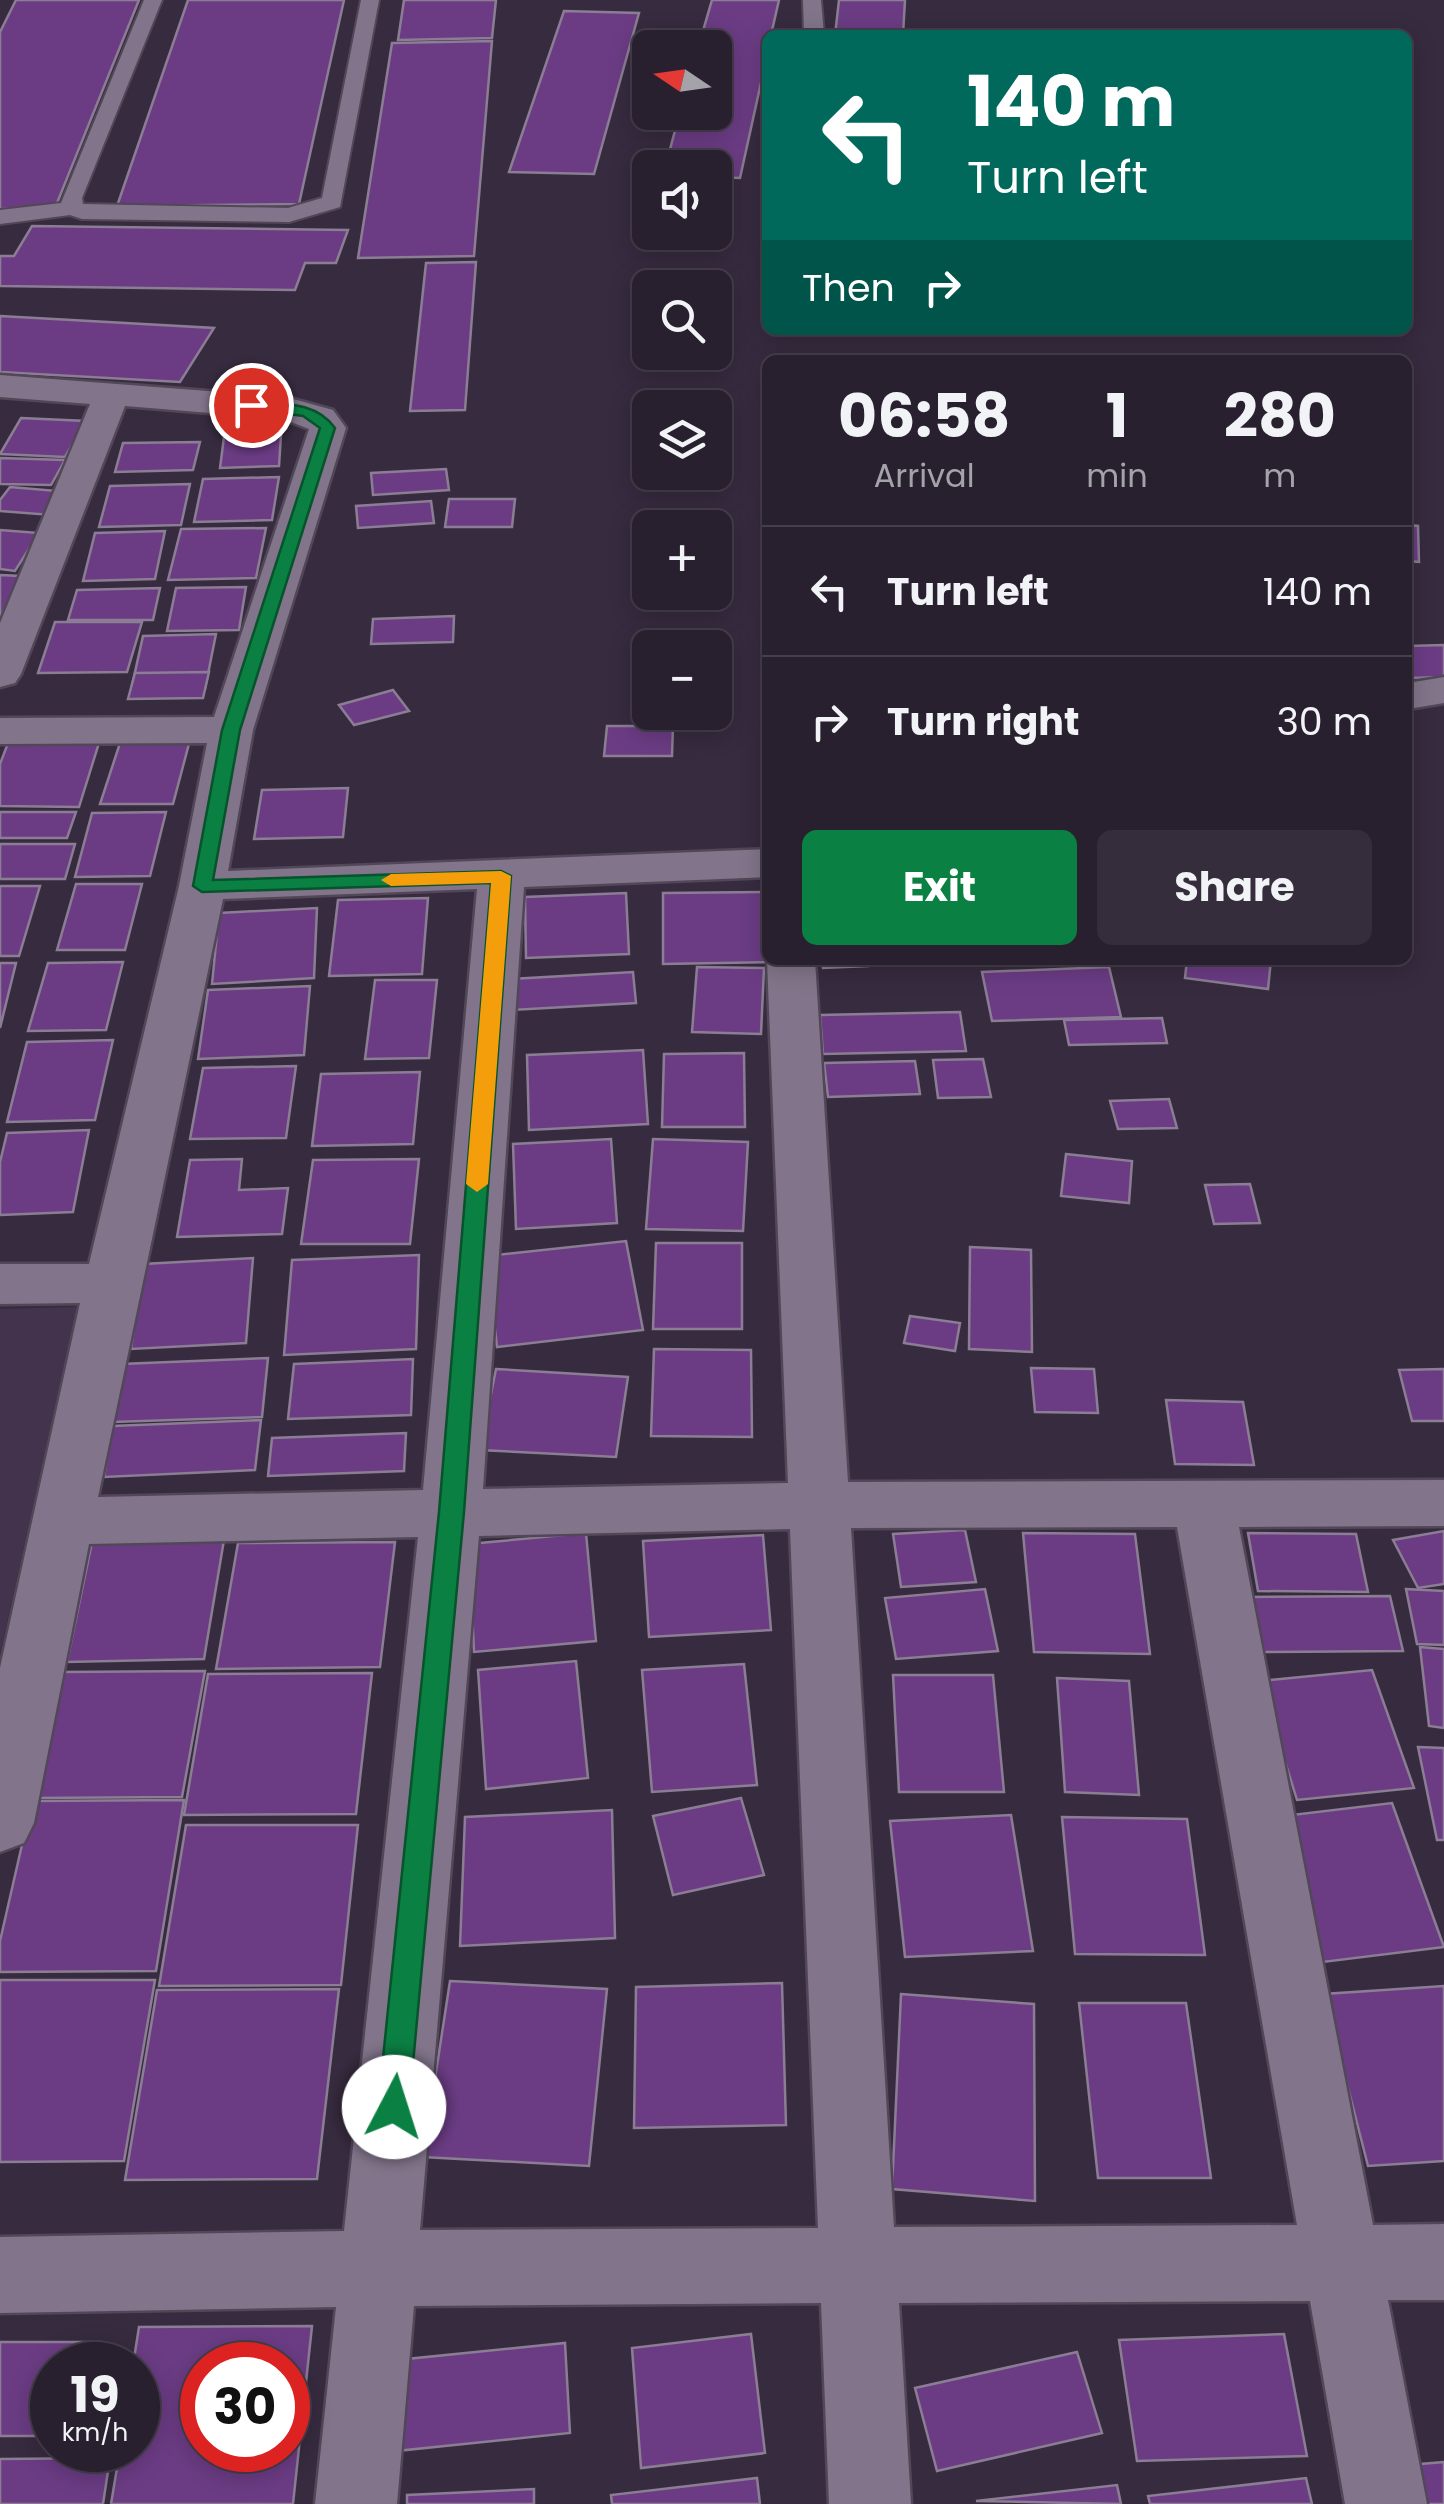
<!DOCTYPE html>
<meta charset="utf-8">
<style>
body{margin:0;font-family:Poppins,sans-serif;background:#352d3b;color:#f1f3f6;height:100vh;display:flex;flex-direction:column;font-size:38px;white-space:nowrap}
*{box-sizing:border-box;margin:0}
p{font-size:32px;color:#a5a3aa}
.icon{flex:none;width:55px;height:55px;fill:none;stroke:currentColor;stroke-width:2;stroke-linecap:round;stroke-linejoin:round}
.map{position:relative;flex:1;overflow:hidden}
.side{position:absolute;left:762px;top:355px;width:650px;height:610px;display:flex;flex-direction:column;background:#29202f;border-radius:15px;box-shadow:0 5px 25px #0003,0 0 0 2px #453e4b}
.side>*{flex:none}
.hud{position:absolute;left:762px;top:30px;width:650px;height:305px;border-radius:15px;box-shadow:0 5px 25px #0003,0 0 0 2px #453e4b;background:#00695c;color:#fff;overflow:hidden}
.needle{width:65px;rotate:283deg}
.tools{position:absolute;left:632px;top:30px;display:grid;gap:20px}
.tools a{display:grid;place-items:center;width:100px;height:100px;border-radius:15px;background:#29202f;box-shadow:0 5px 25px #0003,0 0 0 2px #453e4b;font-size:50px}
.speed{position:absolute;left:30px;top:2342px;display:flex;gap:20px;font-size:50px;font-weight:700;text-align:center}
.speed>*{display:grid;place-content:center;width:130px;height:130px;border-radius:50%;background:#29202f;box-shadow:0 5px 25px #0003,0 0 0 2px #453e4b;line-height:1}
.speed small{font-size:25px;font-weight:400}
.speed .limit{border:15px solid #d22;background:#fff;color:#111}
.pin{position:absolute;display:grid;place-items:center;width:85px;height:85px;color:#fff;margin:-42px;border:5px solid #fff;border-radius:50%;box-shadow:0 2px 10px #0007}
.me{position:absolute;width:110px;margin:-55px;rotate:5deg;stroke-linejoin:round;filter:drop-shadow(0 0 8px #0008)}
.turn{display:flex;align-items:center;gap:35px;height:210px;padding:0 40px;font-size:45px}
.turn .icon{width:130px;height:130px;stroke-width:2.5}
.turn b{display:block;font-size:70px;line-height:85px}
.then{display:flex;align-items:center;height:95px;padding:0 40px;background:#0003;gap:20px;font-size:38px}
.eta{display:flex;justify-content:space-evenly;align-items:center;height:170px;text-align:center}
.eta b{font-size:60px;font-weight:700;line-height:70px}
.action{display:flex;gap:20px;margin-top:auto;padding:20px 40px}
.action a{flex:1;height:115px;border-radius:15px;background:#0b8043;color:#fff;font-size:40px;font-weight:700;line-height:115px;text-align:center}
.action a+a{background:#352d3b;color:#f1f3f6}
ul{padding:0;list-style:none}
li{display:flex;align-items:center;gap:30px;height:130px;padding:0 40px;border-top:2px solid #453e4b}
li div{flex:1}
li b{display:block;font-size:38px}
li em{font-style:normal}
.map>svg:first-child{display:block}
.built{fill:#43334c}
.building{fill:#6b3c84;stroke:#8b7d93;stroke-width:2.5;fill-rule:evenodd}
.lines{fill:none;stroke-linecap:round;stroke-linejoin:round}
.service-casing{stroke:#514757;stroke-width:4}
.minor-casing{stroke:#514757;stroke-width:5}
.service{fill:#82758b;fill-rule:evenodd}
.minor{fill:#82758b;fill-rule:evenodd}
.route{fill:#0b8043;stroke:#07532c;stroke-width:2.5}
.slow{fill:#f59e0b}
</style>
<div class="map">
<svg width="1444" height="2504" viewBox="0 0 1444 2504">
<rect width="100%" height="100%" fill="#372b3f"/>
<path class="built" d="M77,1307L0,1654V1309Z"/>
<g class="building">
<path d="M16,0H139L55,208L0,209V32Z"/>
<path d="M188,0H344L299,204L117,206Z"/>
<path d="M404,0H496L492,38L398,40Z"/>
<path d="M712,0H779L771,35H768V51L740,178L715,177V168H665L680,112H715V48H698Z"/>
<path d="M839,0H905L903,35H835Z"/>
<path d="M564,11L639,13L594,174L509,172Z"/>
<path d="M492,41L474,256L358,258L392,43Z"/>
<path d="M32,226L348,230L336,263H305L295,290L0,286V256H14Z"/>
<path d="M476,262L465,410L410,411L426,263Z"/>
<path d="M0,316L214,328L180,382L0,372Z"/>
<path d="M21,418L86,421L65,457L0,454Z"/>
<path d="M281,435L279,466L220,468L224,437Z"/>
<path d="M200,442L193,470L115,472L123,443Z"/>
<path d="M0,458L65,460L51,485L0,484Z"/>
<path d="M446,469L449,490L373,495L371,473Z"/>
<path d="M279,477L272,520L194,522L203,479Z"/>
<path d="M190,484L181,525L99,527L110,486Z"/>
<path d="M10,487L69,492L51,515L0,511V500Z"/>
<path d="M449,499H515L512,527H445Z"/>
<path d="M431,501L434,523L358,528L356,506Z"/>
<path d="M1408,525L1418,526L1419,562L1408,561Z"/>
<path d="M266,528L256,578L168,580L181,529Z"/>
<path d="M0,530L39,533L15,571L0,569Z"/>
<path d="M165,531L155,579L83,581L95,533Z"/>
<path d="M0,575L20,576L0,619Z"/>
<path d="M246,587L239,630L167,631L176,588Z"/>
<path d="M160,588L153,620H68L77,590Z"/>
<path d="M454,616L453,642L371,644L373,619Z"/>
<path d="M55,622H142L127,672L38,673Z"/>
<path d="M216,634L205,689L131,690L143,636Z"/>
<path d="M1444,645V677L1408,678V646Z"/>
<path d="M209,672L203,698L128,699L135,673Z"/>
<path d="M393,690L409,711L354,725L339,705Z"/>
<path d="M607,726H673L672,756H604Z"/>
<path d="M121,740H190L173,804H100Z"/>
<path d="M8,743H99L79,807L0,806V764Z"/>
<path d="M348,788L343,837L254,839L262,790Z"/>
<path d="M0,812H76L67,838H0Z"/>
<path d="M166,812L150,876L75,877L92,813Z"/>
<path d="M0,844H75L65,879H0Z"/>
<path d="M76,884H142L125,950H57Z"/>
<path d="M0,886H40L19,956H0Z"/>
<path d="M768,892V960L773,962L663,964V893Z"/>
<path d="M626,893L629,954L526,958L525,897Z"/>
<path d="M428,898L422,974L329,976L338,900Z"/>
<path d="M317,908L314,978L212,984L219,913Z"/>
<path d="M822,960H868V966L823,968Z"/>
<path d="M1187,960H1271L1268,989L1185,978Z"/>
<path d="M123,962L106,1030L28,1031L48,963Z"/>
<path d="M0,963H16L0,1028Z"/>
<path d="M697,967L764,968L761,1034L692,1032Z"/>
<path d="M1109,967L1121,1017L992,1021L982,972Z"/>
<path d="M633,972L636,1003L512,1010L511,979Z"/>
<path d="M375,980H437L429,1058L365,1059Z"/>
<path d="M310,986L304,1055L198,1059L208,990Z"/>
<path d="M960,1012L966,1051L823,1054L820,1015Z"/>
<path d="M1162,1018L1167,1043L1069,1045L1064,1020Z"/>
<path d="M113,1040L95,1120L7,1122L27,1042Z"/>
<path d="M643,1050L648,1124L529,1130L527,1055Z"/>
<path d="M744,1053L745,1127H662L664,1054Z"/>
<path d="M983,1059L991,1097L938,1098L933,1060Z"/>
<path d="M915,1061L920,1094L828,1097L824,1063Z"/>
<path d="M296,1066L286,1138L190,1139L203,1068Z"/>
<path d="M420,1072L413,1144L312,1146L321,1074Z"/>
<path d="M1169,1099L1177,1128L1118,1129L1110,1101Z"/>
<path d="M89,1130L73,1212L0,1215V1162L7,1133Z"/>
<path d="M611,1139L617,1223L516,1229L513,1144Z"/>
<path d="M653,1139L748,1142L743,1231L646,1229Z"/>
<path d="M1066,1154L1132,1161L1129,1203L1061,1196Z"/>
<path d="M242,1159L239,1190L288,1188L282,1234L177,1237L190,1160Z"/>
<path d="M419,1159L410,1244H301L313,1160Z"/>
<path d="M1250,1184L1260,1223L1214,1224L1205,1185Z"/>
<path d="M626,1241L643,1330L497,1347L487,1256Z"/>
<path d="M656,1243H742V1329H653Z"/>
<path d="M970,1247L1031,1250L1032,1352L969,1349Z"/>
<path d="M419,1255L416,1349L284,1355L292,1260Z"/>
<path d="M253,1258L246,1343L131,1349L143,1264Z"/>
<path d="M910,1316L960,1323L955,1351L904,1343Z"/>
<path d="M654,1349L751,1350L752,1437L651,1436Z"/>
<path d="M268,1358L262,1417L113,1422L121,1364Z"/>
<path d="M413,1359L411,1415L288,1419L294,1364Z"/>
<path d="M1031,1368L1094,1369L1098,1413L1035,1412Z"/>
<path d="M496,1369L628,1377L616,1457L480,1450Z"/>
<path d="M1444,1369V1421H1412L1399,1370Z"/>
<path d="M1166,1400L1243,1402L1254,1465L1175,1464Z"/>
<path d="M261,1420L255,1470L104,1477L112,1426Z"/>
<path d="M406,1433L404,1471L268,1476L272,1438Z"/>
<path d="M965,1530L976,1582L901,1587L893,1534Z"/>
<path d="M1444,1531V1584L1418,1588L1393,1540Z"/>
<path d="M586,1533L596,1641L474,1652L469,1544Z"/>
<path d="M1023,1533L1135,1534L1150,1654L1034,1652Z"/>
<path d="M1248,1533L1356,1534L1368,1592L1258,1591Z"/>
<path d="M763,1535L771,1630L649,1637L643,1541Z"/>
<path d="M224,1540L204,1659L67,1662L92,1542Z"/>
<path d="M395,1542L380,1667L216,1669L238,1543Z"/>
<path d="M985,1589L998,1651L896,1659L885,1598Z"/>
<path d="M1406,1589L1444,1591V1645L1417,1644Z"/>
<path d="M1390,1596L1403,1651L1257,1652L1247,1597Z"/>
<path d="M1420,1647L1444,1649V1728L1429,1726Z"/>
<path d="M576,1661L588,1778L486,1789L478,1670Z"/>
<path d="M744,1664L757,1785L652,1792L642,1670Z"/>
<path d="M1372,1670L1414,1788L1297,1800L1260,1681Z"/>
<path d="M205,1671L182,1797L30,1798L58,1672Z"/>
<path d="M372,1673L356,1814L184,1815L208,1674Z"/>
<path d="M893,1675H993L1004,1792H899Z"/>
<path d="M1057,1678L1129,1681L1139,1795L1065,1792Z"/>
<path d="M1418,1747L1444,1748V1840H1437Z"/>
<path d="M741,1798L764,1875L673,1895L653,1816Z"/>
<path d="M184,1800L156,1971L0,1972V1941L32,1801Z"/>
<path d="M1392,1803L1444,1947L1323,1962L1275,1817Z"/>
<path d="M612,1810L615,1938L460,1946L465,1817Z"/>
<path d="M1011,1815L1033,1951L905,1957L890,1821Z"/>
<path d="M1062,1817L1187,1819L1205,1955L1075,1954Z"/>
<path d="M186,1825H358L341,1985L159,1986Z"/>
<path d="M0,1980H155L124,2161L0,2162Z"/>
<path d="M450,1981L607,1989L589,2166L423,2157Z"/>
<path d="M782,1983L786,2125L634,2128L636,1987Z"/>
<path d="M1444,1986V2161L1368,2166L1324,1994Z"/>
<path d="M339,1989L317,2179L125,2180L157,1990Z"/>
<path d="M901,1994L1034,2004L1035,2201L892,2189Z"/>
<path d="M1079,2003H1186L1211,2178H1098Z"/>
<path d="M312,2326L293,2504H111L120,2450H138V2365H133L139,2327ZM202,2365H288V2450H202Z"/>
<path d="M751,2334L765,2453L641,2468L632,2348Z"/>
<path d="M1284,2334L1307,2456L1137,2461L1119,2340Z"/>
<path d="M0,2342H100L96,2365H52V2436H0Z"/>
<path d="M565,2343L570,2433L396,2451L397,2360Z"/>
<path d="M1077,2352L1102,2433L937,2471L915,2388Z"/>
<path d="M110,2458L103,2504H0V2459Z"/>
<path d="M1444,2462V2504H1417L1408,2465Z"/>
<path d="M757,2478L760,2504H612L611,2495Z"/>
<path d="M1306,2478L1312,2504H1150L1148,2496Z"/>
<path d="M1117,2485L1121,2504L976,2501Z"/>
<path d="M534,2489V2504H407V2495Z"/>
</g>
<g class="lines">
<defs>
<g id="service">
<path d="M144,0H162L82,198L83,204L288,208L322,198L361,0H379L340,207L289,222L82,219L70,215L0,224V210L61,203Z"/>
<path d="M803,0H821L824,35H804Z"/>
</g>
<g id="minor">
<path d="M0,375L286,397L333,410L346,428L253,730L228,871L768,849V877L524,887L483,1489L788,1483L767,960L768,959L815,960L848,1482L1444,1480V1526L1239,1527L1373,2225L1444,2224V2300H1388L1427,2504H1345L1310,2301L899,2303L911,2504H829L821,2303L414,2306L397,2504H315L336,2307L0,2313V2237L344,2231L418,1537L89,1544L34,1823L24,1843L0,1852V1668L80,1303L0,1304V1264H89L179,886L207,743L0,744V718L214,717L309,429L283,419L125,406L21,674L15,683L0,687V623L90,404L0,397ZM477,889L423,1490L98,1497L223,899ZM1177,1527L1297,2225L894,2227L851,1528ZM790,1529L818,2228L420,2230L479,1536Z"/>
<path d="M1444,677V703L1408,709V683Z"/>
</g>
</defs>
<use href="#service" class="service-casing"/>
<use href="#minor" class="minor-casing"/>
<use href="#service" class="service"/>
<use href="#minor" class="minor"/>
</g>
<path class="route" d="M251,401C281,404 316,401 335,428L240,730L213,880L501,871L511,876L464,1512L409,2107L404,2117L394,2122L383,2117L378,2107L439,1512L491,883L202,892L193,886L222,730L320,428L303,416L246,408V402Z"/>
<path class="slow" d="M501,871L511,876L488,1184L477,1192L466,1184L491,883L391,886L381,880L391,874Z"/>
</svg>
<div class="tools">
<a><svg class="needle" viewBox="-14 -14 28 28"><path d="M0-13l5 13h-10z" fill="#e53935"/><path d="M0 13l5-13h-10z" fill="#a5a3aa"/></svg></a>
<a><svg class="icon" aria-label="sound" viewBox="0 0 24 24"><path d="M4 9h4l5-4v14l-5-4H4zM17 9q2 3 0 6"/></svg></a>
<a><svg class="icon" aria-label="search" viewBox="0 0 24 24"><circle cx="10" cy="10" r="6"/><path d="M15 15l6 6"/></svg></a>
<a><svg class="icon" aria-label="layers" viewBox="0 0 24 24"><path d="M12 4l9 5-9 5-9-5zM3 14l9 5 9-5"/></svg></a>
<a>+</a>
<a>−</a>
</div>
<div class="speed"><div>19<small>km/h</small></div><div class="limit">30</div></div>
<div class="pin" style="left:251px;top:405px;background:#d93025"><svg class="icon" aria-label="arrive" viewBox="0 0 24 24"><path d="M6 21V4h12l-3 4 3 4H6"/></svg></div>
<svg class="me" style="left:394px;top:2107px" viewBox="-20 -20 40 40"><circle r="19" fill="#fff"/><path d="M0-13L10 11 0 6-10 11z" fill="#0b8043"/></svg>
<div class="hud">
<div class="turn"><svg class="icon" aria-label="left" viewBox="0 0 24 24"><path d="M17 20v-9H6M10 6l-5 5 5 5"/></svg><div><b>140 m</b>Turn left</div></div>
<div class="then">Then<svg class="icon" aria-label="right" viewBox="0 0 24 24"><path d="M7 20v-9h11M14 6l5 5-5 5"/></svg></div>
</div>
<section class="side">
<div class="eta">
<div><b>06:58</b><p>Arrival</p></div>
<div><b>1</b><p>min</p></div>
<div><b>280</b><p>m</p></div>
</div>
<ul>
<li><svg class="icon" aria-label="left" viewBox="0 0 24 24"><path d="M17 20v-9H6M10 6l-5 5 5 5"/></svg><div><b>Turn left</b></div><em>140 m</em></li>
<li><svg class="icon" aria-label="right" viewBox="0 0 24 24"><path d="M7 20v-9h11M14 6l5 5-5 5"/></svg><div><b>Turn right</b></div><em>30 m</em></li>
</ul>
<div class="action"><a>Exit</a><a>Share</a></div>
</section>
</div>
